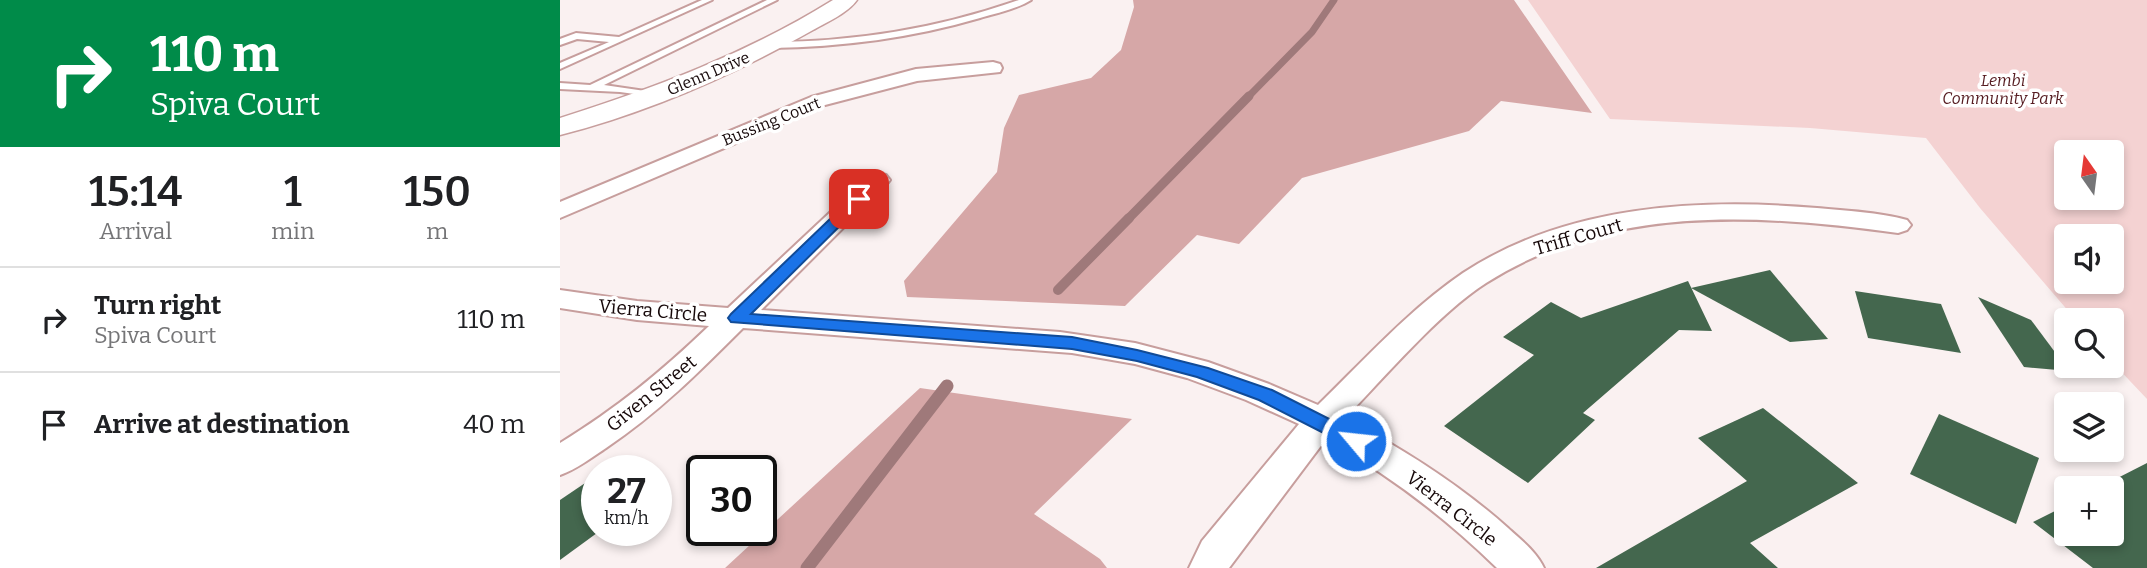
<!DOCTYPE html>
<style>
body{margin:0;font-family:Bitter,serif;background:#f6f6f6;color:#202124;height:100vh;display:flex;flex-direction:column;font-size:26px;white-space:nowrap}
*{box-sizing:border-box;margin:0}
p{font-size:23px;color:#757577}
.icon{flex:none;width:38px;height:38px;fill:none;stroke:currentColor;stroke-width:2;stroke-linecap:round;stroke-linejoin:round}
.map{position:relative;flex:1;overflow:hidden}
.sheet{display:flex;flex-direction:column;background:#fff;width:560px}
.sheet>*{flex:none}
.guide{background:#008b49;color:#fff;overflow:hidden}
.needle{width:46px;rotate:346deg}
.controls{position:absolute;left:1494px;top:140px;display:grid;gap:14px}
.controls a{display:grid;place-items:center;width:70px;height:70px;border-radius:7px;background:#fff;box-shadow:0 4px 10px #0003;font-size:35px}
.speed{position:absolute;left:21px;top:455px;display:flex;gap:14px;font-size:35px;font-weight:700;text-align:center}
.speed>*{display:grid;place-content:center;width:91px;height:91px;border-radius:50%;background:#fff;box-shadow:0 4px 10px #0003;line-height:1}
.speed small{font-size:18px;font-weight:400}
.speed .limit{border:4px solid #111;border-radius:10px;background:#fff;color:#111}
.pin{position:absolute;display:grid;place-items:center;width:60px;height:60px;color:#fff;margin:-30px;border-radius:14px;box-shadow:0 4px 10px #0006}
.me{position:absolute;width:77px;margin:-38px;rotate:298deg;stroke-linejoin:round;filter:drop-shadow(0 0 5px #0008)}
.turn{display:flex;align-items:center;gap:24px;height:147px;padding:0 35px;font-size:32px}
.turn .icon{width:91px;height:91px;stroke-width:2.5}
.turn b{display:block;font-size:49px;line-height:60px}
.eta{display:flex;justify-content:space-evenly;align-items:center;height:119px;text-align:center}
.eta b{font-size:42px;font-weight:600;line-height:49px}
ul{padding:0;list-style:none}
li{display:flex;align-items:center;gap:21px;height:105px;padding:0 35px;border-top:2px solid #e0e0e0}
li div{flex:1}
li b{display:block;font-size:26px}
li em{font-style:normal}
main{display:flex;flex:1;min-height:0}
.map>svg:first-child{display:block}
.green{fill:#f4d2d2;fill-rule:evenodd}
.forest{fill:#d6a7a7}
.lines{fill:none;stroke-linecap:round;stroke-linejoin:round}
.stream-far3{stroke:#9f797a;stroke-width:7}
.stream-far2{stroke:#9f797a;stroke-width:9}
.stream-far1{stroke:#9f797a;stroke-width:10}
.stream{stroke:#9f797a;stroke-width:13}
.building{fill:#44674e}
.service-casing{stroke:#c79e9d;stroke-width:4}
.minor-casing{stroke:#c79e9d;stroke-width:4}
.tertiary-casing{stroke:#c79e9d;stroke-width:3}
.service{fill:#fff;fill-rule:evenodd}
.minor{fill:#fff;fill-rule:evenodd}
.tertiary{fill:#fff;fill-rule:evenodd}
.route{fill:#1a73e8;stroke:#114b97;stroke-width:2}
.labels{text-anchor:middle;stroke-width:7;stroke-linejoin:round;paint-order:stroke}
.far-street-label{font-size:16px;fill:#160809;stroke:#fff}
.far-park-label{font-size:16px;font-style:italic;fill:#551b20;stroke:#fff}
.street-label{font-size:19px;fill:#160809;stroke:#fff}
</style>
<main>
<section class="sheet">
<div class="guide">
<div class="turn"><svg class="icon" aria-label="right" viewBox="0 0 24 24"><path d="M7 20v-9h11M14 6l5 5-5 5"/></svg><div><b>110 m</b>Spiva Court</div></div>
</div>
<div class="eta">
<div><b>15:14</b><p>Arrival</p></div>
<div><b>1</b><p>min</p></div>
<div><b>150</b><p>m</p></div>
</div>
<ul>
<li><svg class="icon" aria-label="right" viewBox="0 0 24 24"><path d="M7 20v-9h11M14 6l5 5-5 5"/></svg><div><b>Turn right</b><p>Spiva Court</p></div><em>110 m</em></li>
<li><svg class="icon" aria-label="arrive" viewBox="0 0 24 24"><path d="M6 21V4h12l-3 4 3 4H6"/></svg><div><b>Arrive at destination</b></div><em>40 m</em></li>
</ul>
</section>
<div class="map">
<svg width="1587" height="568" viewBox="0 0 1587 568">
<rect width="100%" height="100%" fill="#faf1f1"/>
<path class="green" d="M968,0H1587V399L1552,362V320H1516L1420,208L1366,138L1250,128L1050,119ZM1507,152H1552V198H1507ZM1552,236V282H1507V236Z"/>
<g class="forest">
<path d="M573,0H954L1032,113L941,101L909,131L742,178L679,244L637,235L565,306L347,297L344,281L437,172L444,128L459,95L531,78L561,50L574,7Z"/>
<path d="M360,388L572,419L474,514L540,559L547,568H165Z"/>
</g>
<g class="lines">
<path class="stream-far3" d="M688,97L752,32L774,0"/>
<path class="stream-far2" d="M568,219L689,96"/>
<path class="stream-far1" d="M498,290L569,218"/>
<path class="stream" d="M247,568L387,386"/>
</g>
<g class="building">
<path d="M1210,270L1268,339L1230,342L1131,288Z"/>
<path d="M1128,281L1152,331L1119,330L1023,413L1035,420L968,483L884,426L974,355L943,337L991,302L1021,318Z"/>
<path d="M1295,291L1381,304L1401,353L1308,338Z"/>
<path d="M1418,297L1471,320L1509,371L1464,367Z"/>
<path d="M1203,408L1298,483L1190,543L1218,568H1036L1187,481L1138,438Z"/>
<path d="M1379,414L1479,458L1456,524L1350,474Z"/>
<path d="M1587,463V568H1533L1473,522L1507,505V534H1552V488H1538Z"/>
<path d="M37,475V533L0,560V500Z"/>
</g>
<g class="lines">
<defs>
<g id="service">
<path d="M142,0H152L0,69V63L49,42L17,39L0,45V39L16,33L59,37Z"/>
<path d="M207,0H217L44,85L92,92L96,93V97L60,92L0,89V83L30,85Z"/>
<path d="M459,0H471C457,9 437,13 420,18C352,38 282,47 211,48L207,45L211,42C296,42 379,28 459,0Z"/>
</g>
<g id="minor">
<path d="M433,62L440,64L442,68L440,72L357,81L265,105L0,218V202L251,97L356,69Z"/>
<path d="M318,173L326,175L330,180L326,185L201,310L500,332L575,343L648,362L709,384L758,405C804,360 850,309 903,273C1006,205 1139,198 1257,208C1287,211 1318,212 1347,220L1351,225L1347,230L1338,233C1198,214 1050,204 926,283C879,313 825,377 785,418C843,449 899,484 948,528C962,541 976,551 984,568H937C885,517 829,475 766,439L669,568H629L642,541L739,424L686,400L627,378L575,364L512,353L183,328C140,371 97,414 46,448C31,458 17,469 0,475V443C57,408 101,372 149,326L77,320L0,308V290L77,301L168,308L310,175Z"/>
</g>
<path id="tertiary" d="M273,0H297C288,13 267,22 253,30C175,74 87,113 0,135V118C95,88 188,53 273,0Z"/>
</defs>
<use href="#service" class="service-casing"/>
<use href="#minor" class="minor-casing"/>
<use href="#tertiary" class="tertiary-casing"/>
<use href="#service" class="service"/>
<use href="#minor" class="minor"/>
<use href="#tertiary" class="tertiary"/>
</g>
<path class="route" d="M299,195L306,199L304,202L191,314L512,337L577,350L648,368L712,390L803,436L806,441L803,446L796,448L789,446L699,400L637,377L577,361L512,349L171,322L168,318L171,314L294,196Z"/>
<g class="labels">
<g class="far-street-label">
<text transform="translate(148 73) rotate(-23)" y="6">Glenn Drive</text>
<text transform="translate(211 121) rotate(-22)" y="6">Bussing Court</text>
</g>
<g class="far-park-label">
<text x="1443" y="86">Lembi<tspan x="1443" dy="18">Community Park</tspan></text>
</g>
<g class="street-label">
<text transform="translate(1018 236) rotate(-16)" y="7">Triff Court</text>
<text transform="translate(93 310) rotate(5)" y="7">Vierra Circle</text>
<text transform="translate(91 393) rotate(-39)" y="7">Given Street</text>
<text transform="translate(892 508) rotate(38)" y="7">Vierra Circle</text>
</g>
</g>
</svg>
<div class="controls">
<a><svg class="needle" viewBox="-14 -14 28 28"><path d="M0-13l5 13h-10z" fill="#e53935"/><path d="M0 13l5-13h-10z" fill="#757577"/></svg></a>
<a><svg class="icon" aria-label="sound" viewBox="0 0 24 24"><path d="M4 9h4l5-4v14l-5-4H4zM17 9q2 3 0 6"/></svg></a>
<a><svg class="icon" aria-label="search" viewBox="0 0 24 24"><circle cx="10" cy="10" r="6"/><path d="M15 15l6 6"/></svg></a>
<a><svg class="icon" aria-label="layers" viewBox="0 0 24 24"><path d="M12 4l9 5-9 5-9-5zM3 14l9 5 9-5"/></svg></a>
<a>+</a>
</div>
<div class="speed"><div>27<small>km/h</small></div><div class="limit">30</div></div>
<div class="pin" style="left:299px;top:199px;background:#d93025"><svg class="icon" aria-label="arrive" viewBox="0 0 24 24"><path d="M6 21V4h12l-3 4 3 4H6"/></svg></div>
<svg class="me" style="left:796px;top:441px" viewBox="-20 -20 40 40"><circle r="17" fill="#1a73e8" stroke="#fff" stroke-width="3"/><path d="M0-11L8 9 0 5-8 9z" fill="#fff"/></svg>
</div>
</main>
